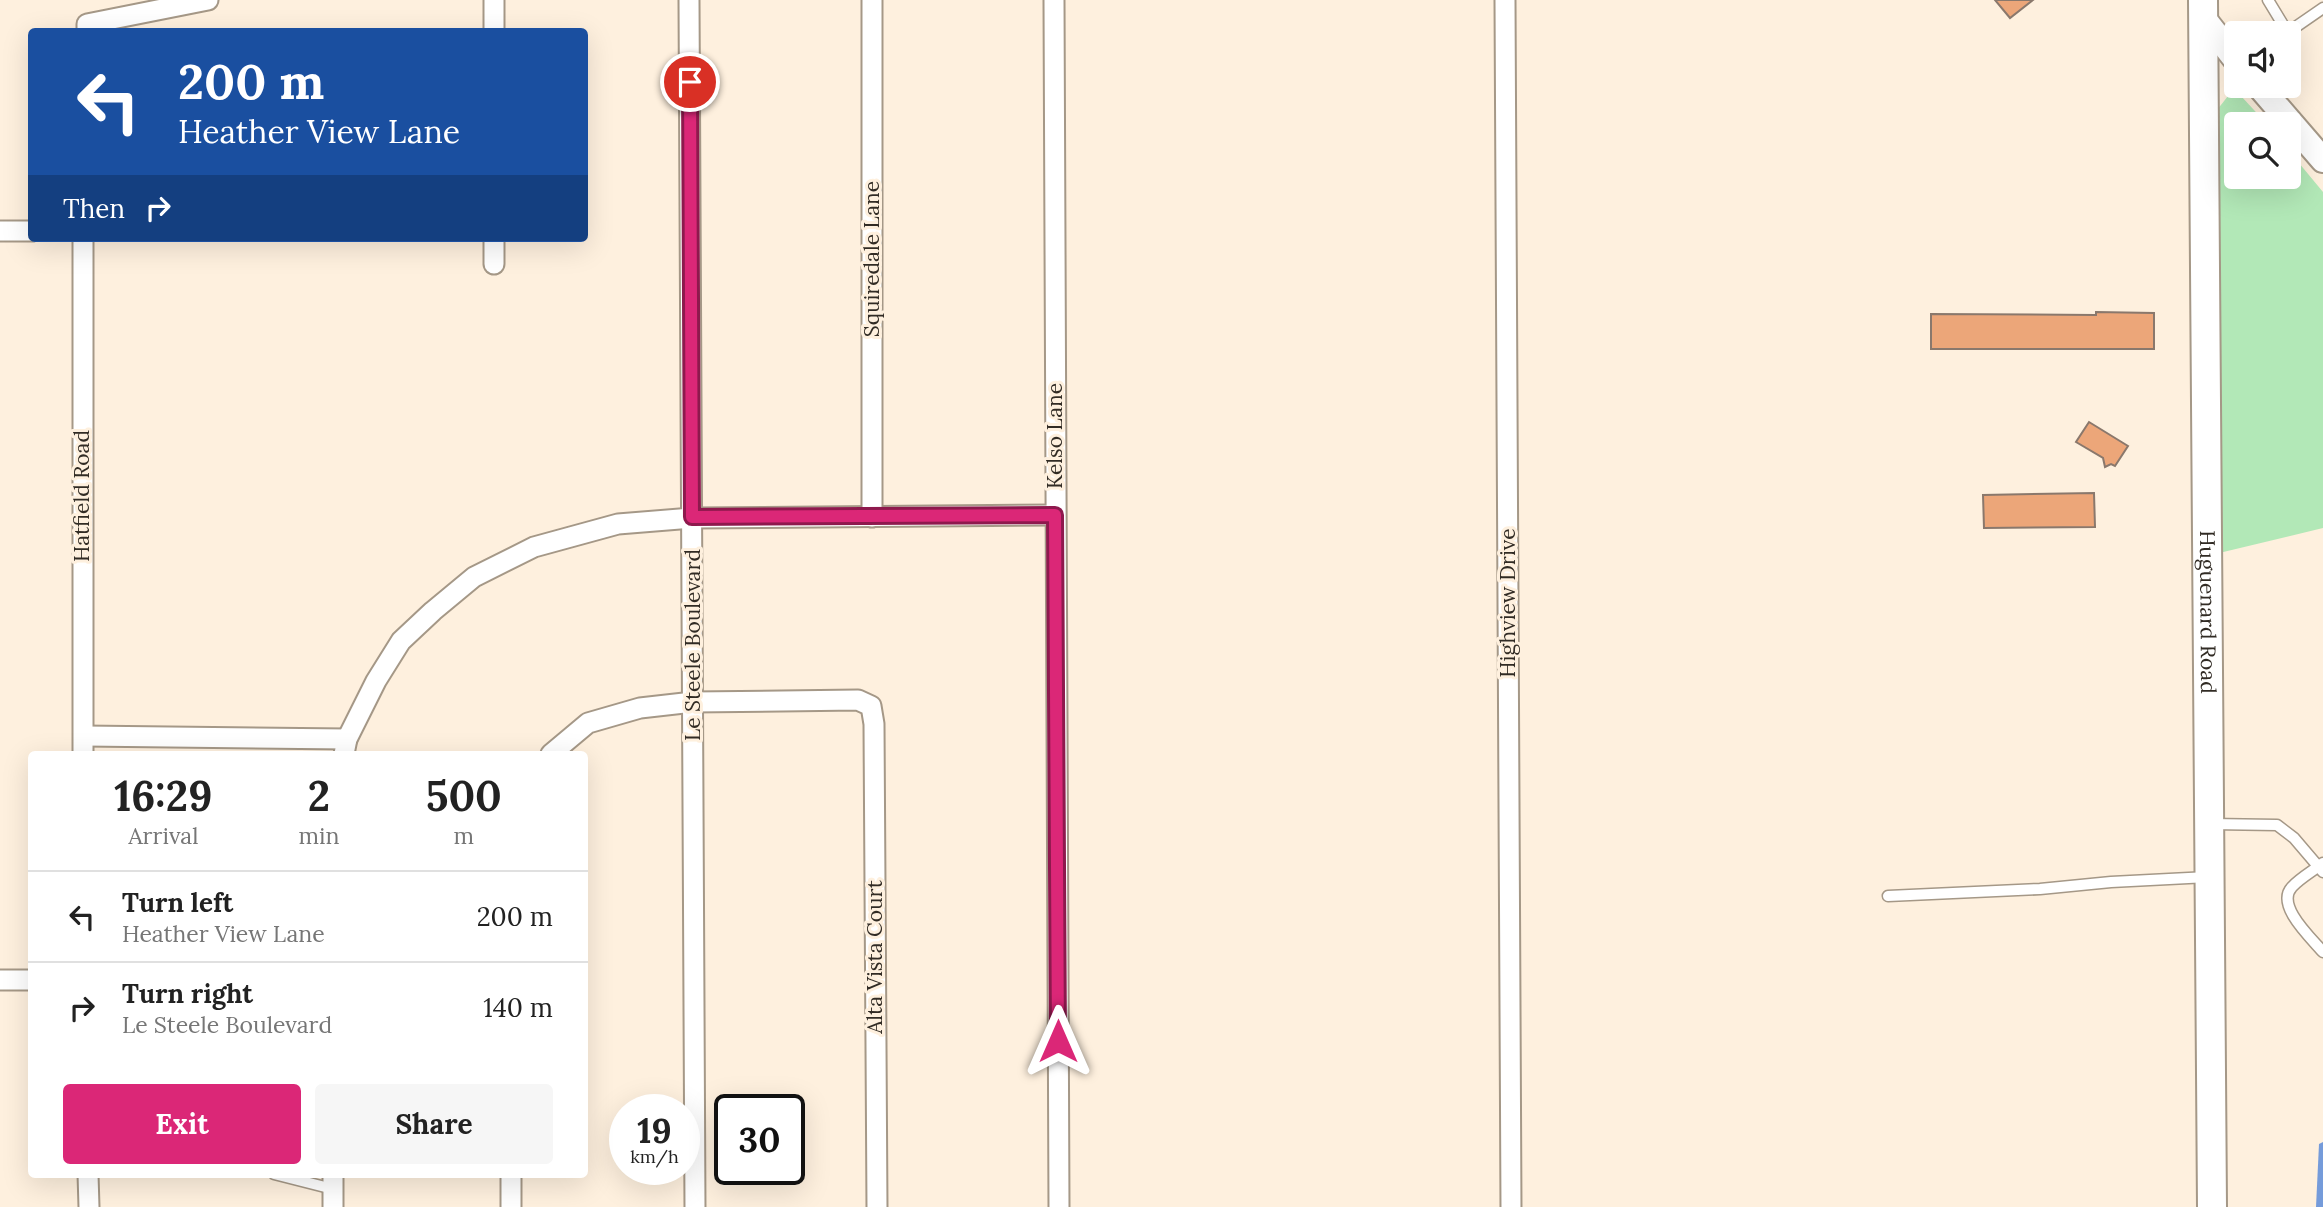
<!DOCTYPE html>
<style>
body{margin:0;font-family:Lora,serif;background:#f6f6f6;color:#222;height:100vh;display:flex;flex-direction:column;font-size:26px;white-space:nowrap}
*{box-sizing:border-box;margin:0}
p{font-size:23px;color:#767676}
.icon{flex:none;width:38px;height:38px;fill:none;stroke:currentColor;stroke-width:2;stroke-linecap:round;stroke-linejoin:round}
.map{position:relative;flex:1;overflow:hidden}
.side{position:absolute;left:28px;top:751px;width:560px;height:427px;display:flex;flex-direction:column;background:#fff;border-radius:7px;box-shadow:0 7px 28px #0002}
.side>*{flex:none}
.banner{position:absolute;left:28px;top:28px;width:560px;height:214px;border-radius:7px;box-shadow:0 7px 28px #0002;background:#1a4fa0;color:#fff;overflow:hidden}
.controls{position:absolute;left:2224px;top:21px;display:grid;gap:14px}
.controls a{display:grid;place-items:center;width:77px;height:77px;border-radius:7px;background:#fff;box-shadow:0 7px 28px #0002;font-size:35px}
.speed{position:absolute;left:609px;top:1094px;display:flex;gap:14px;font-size:35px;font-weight:700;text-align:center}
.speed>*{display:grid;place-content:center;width:91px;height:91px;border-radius:50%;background:#fff;box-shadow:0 7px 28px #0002;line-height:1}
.speed small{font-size:18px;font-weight:400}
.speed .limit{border:4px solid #111;border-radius:10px;background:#fff;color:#111}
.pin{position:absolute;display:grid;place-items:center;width:60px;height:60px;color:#fff;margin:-30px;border:4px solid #fff;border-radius:50%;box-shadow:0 2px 7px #0007}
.me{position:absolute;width:77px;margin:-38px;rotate:0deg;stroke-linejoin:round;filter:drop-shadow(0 0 5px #0008)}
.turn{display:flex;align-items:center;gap:24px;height:147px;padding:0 35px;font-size:32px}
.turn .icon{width:91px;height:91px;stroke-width:2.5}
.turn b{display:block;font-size:49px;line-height:60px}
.then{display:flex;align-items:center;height:66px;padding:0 35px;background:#0003;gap:14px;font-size:26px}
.eta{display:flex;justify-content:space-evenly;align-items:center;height:119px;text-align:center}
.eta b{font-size:42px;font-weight:700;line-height:49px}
.primary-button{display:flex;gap:14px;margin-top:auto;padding:14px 35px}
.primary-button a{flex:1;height:80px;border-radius:7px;background:#db2777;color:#fff;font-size:28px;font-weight:700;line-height:80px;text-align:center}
.primary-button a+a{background:#f6f6f6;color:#222}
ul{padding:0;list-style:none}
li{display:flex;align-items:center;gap:21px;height:91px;padding:0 35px;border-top:2px solid #e0e0e0}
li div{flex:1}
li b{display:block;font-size:26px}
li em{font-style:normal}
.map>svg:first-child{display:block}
.green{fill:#b2e8b7}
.water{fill:#759bda}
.building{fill:#eca679;stroke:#8a786c;stroke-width:2}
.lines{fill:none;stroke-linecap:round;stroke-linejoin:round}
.service-casing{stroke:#a59887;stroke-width:13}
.minor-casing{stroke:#a59887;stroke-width:23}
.tertiary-casing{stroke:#a59887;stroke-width:28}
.secondary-casing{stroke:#a59887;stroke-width:32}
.service{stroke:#fff;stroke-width:10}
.minor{stroke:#fff;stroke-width:19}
.tertiary{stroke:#fff;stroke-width:24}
.secondary{stroke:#fff;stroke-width:28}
.route-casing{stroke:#8e194d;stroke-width:18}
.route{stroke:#db2777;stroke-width:12}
.labels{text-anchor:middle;stroke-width:6;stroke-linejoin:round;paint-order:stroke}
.street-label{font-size:21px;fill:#312b24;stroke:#fef0de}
</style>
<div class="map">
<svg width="2323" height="1207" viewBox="0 0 2323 1207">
<rect width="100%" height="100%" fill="#fef0de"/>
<path class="green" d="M2228,96H2241L2267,124H2236V177H2289V151L2323,192V528L2215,554L2217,110Z"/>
<path class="water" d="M2323,1142V1207H2316L2319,1144Z"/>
<g class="building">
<path d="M1995,0H2033L2010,18Z"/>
<path d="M2096,312L2154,313V349H1931V314L2096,315Z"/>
<path d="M2089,422L2128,446L2115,466L2111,464L2105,467L2103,458L2076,442Z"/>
<path d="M2094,493L2095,527L1984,528L1983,495Z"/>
</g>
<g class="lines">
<defs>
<g id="service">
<path d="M2268,0L2288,33"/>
<path d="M2287,33L2323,8"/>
<path d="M2211,824L2277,825L2294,838L2323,872"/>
<path d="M2323,863C2313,871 2300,878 2292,887C2275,905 2311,938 2323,952"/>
<path d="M1888,896L2040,889L2111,882L2208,877"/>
<path d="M274,1174L333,1189"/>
</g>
<g id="minor">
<path d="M689,0L695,1207"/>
<path d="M872,0V517"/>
<path d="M1054,0L1059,1207"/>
<path d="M1505,0L1511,1207"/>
<path d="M87,32V24L208,0"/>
<path d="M494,32V0"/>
<path d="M0,231H32"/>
<path d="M83,238V754"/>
<path d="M494,238V264"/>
<path d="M84,736L347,739"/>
<path d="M344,754L347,739L376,681L401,641L433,611L474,577L534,547L618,524L692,518L1055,515"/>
<path d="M551,754L588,723L640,708L693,702L858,700L871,706L874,724L877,1207"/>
<path d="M0,980H32"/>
<path d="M88,1174L89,1207"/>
<path d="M333,1174V1207"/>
<path d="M511,1174V1207"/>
</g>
<g id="tertiary">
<path d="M2204,19L2236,60"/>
<path d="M2259,86L2323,160"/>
</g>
<g id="secondary">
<path id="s1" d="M2203,0L2212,1207"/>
</g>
</defs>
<use href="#service" class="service-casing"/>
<use href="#minor" class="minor-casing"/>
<use href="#tertiary" class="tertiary-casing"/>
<use href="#secondary" class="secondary-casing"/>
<use href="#service" class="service"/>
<use href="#minor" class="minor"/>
<use href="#tertiary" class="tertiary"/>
<use href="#secondary" class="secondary"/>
</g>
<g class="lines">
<defs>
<path id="route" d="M690,82L692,517L1055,515L1058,1041"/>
</defs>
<use href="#route" class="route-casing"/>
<use href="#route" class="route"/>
</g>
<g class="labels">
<g class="street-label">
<text transform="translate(872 259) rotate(-90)" y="7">Squiredale Lane</text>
<text transform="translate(1055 436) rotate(-90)" y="7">Kelso Lane</text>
<text transform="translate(82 496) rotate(-90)" y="7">Hatfield Road</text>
<text transform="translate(1508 603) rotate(-90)" y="7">Highview Drive</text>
<text dy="7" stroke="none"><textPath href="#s1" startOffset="612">Huguenard Road</textPath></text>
<text transform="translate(693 645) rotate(-90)" y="7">Le Steele Boulevard</text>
<text transform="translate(875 957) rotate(-90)" y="7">Alta Vista Court</text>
</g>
</g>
</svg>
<div class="controls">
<a><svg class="icon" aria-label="sound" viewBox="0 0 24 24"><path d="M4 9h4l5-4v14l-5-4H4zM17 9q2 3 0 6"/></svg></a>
<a><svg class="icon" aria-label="search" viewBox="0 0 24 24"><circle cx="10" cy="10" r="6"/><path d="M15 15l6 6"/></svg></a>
</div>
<div class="speed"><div>19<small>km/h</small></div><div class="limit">30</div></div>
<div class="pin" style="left:690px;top:82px;background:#d93025"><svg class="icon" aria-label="arrive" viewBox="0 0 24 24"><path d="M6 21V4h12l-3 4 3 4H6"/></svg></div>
<svg class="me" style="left:1058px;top:1041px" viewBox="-20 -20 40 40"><path d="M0-17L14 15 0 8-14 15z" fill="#db2777" stroke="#fff" stroke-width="4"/></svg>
<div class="banner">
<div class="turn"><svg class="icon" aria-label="left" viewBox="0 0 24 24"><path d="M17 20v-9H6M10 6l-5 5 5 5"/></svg><div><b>200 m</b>Heather View Lane</div></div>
<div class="then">Then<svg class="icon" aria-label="right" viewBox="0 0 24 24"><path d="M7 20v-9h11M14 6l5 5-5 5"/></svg></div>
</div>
<section class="side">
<div class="eta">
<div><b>16:29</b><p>Arrival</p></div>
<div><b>2</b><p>min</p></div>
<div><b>500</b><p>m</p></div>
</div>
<ul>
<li><svg class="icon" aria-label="left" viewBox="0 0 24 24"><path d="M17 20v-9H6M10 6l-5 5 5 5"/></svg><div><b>Turn left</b><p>Heather View Lane</p></div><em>200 m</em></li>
<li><svg class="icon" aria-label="right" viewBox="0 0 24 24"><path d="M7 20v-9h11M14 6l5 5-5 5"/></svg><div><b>Turn right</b><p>Le Steele Boulevard</p></div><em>140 m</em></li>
</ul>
<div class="primary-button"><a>Exit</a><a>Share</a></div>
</section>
</div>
